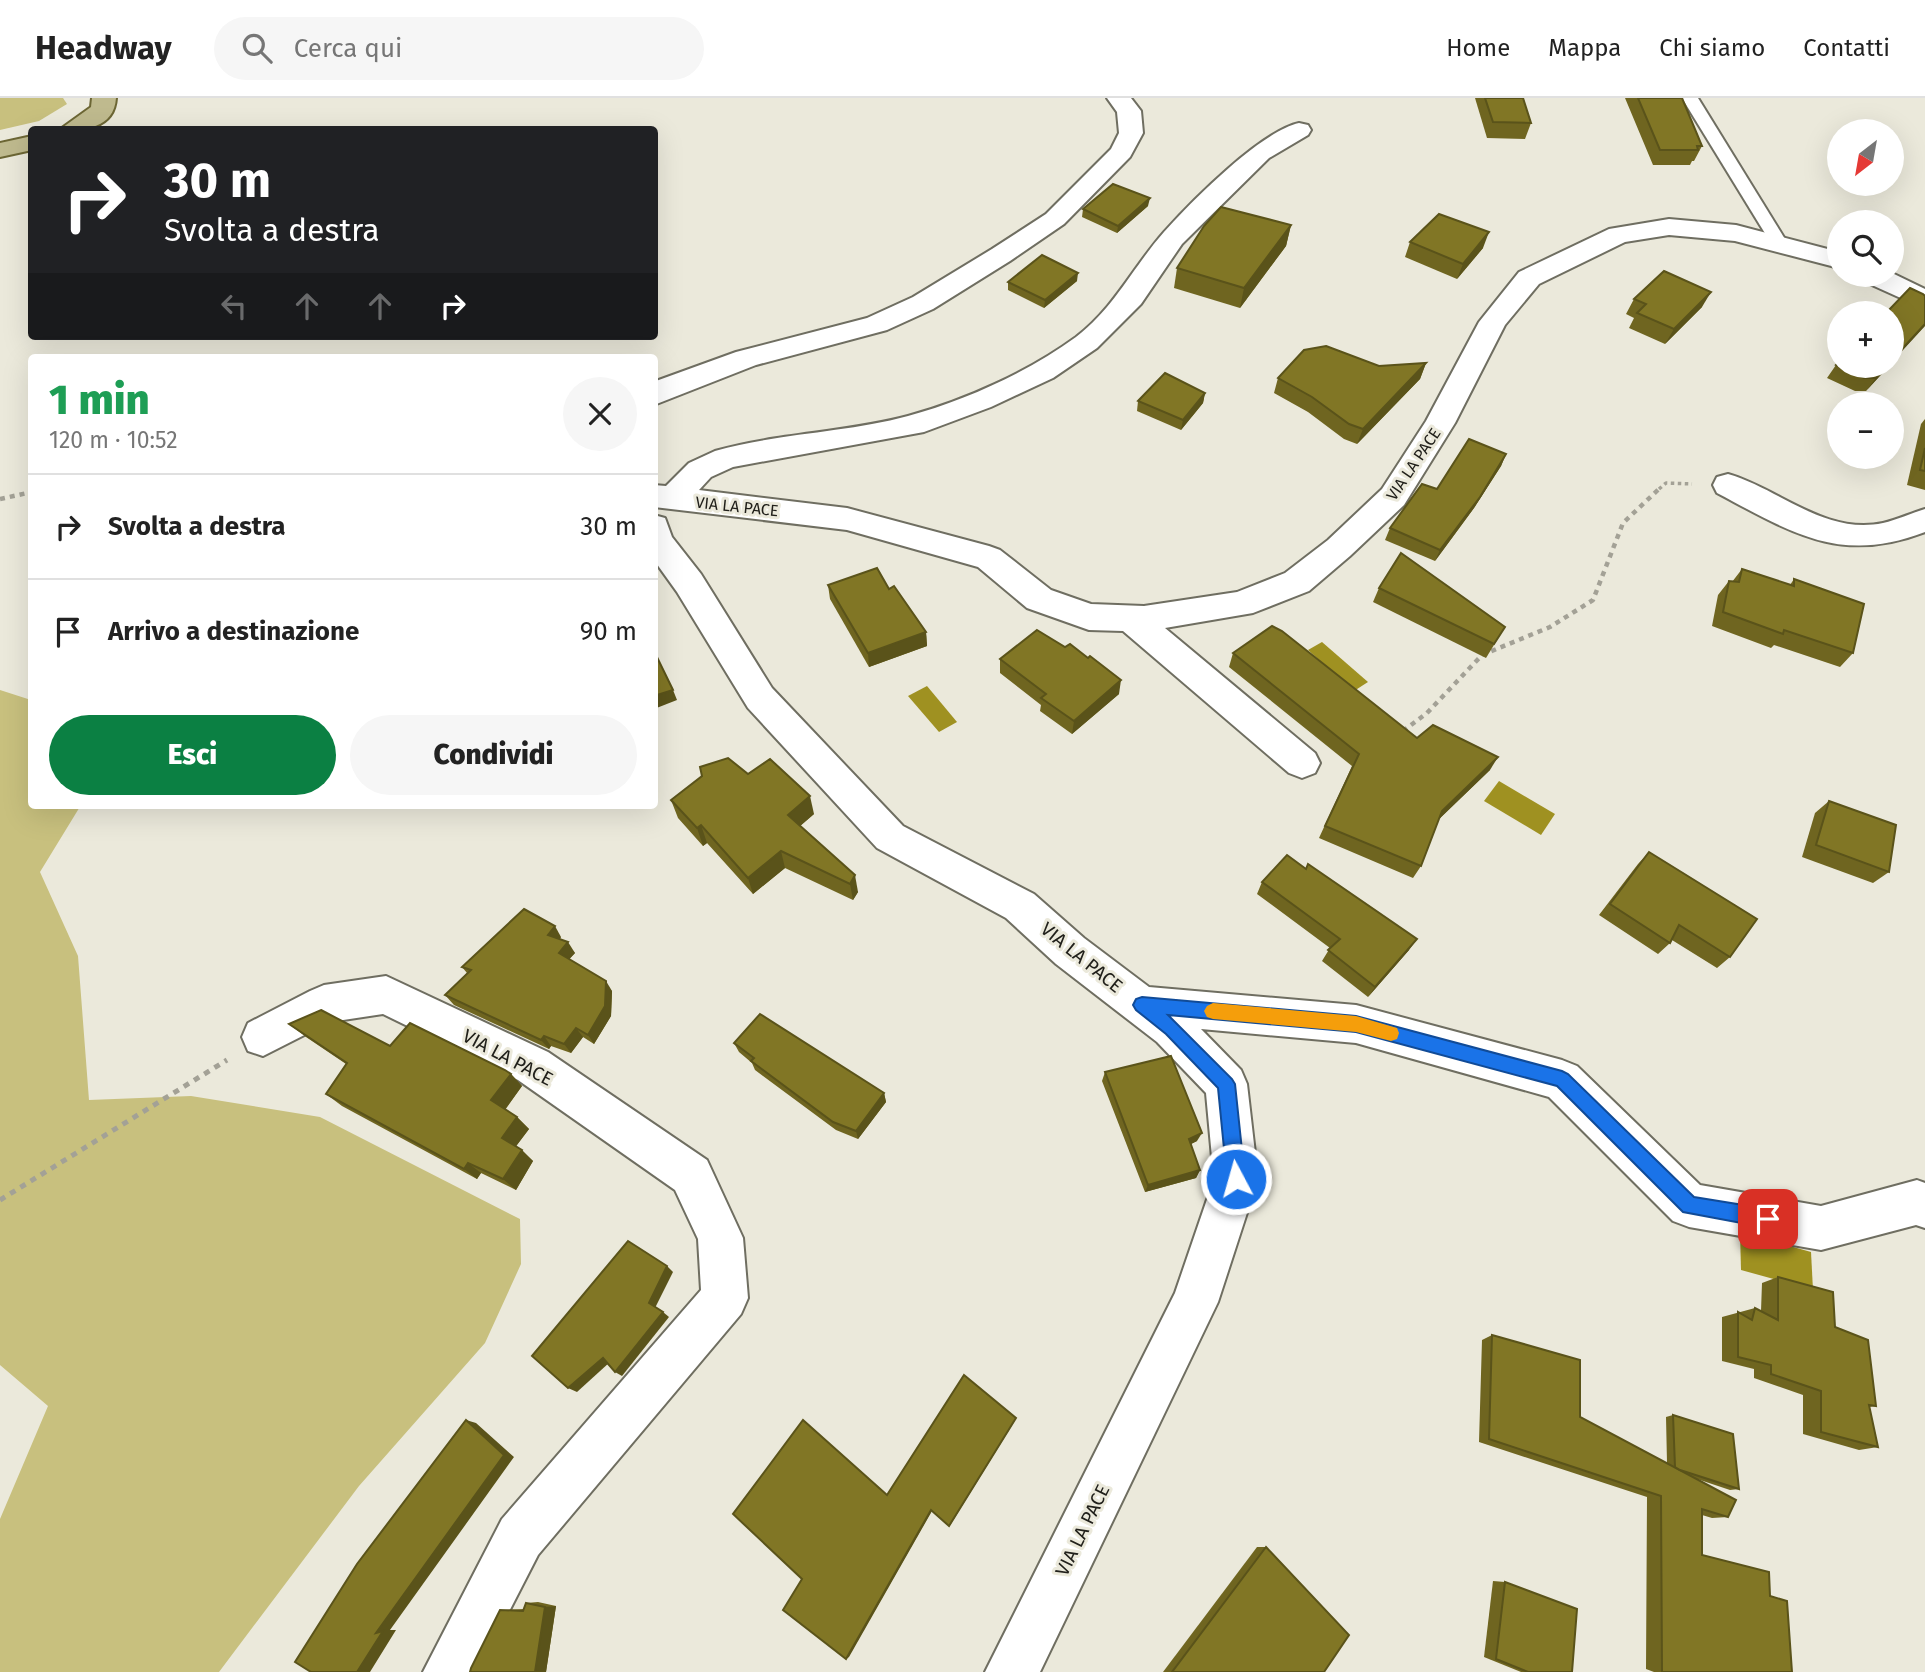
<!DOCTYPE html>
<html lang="it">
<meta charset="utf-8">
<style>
body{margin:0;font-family:"Fira Sans",sans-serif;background:#f6f6f6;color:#222;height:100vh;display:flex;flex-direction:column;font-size:26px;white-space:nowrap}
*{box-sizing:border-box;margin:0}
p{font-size:23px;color:#767676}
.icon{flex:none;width:38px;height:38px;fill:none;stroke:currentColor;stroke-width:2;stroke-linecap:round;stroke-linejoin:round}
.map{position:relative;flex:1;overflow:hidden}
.sheet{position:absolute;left:28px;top:256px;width:630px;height:455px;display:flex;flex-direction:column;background:#fff;border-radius:7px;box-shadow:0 7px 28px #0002}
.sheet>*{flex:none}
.guide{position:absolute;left:28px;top:28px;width:630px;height:214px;border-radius:7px;box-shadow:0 7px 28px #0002;background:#202124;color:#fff;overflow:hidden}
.needle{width:46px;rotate:211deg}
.controls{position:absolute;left:1827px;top:21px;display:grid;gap:14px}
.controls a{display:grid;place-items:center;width:77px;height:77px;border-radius:50%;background:#fff;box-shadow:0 7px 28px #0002;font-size:35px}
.pin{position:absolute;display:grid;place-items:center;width:60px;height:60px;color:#fff;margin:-30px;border-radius:14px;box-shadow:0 4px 10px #0006}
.me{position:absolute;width:77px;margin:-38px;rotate:354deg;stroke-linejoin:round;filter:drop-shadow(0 0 5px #0008)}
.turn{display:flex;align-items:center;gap:24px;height:147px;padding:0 21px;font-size:32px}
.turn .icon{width:91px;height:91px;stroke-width:2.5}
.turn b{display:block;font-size:49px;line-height:60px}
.lanes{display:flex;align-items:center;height:66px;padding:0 21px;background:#0003;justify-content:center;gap:35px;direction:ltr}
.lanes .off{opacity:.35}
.round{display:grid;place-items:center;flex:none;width:74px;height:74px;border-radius:37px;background:#f6f6f6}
.head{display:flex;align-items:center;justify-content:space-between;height:119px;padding:0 21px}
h1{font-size:42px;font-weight:800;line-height:52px;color:#1e9e55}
.cta{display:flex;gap:14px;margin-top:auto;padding:14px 21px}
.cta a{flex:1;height:80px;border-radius:42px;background:#0b8043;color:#fff;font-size:28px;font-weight:800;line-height:80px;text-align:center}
.cta a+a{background:#f6f6f6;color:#222}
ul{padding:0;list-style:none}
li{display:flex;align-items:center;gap:21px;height:105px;padding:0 21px;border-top:2px solid #e0e0e0}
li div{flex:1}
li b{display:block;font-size:26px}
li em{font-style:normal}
header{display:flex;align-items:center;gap:42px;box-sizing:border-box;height:98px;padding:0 35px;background:#fff;border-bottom:2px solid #e0e0e0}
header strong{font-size:33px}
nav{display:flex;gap:38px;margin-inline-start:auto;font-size:24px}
.search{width:490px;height:63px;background:#f6f6f6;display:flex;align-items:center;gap:18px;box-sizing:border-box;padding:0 24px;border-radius:38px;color:#767676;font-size:26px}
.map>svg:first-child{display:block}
.green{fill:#c8c07e}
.water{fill:#9f9121}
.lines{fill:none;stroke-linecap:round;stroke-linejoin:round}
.service-casing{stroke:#6f6e61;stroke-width:4}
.minor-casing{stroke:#6f6e61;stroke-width:4}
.primary-casing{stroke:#6c6634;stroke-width:4}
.path-far2{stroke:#a3a196;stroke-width:3.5;stroke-dasharray:3.5 3.5;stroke-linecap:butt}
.path-far1{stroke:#a3a196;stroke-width:4.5;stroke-dasharray:5 5;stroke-linecap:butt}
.path{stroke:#a3a196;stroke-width:5;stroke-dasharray:6 6;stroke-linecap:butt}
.service{fill:#fff;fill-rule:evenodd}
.minor{fill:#fff;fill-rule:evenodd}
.primary{fill:#bfba8e;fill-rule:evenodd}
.wall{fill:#6f6520}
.shaded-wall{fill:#5a531a}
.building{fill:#817625;stroke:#5a531a;stroke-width:2}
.route{fill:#1a73e8;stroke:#114b97;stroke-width:2}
.slow{fill:#f59e0b}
.labels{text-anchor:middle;stroke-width:6;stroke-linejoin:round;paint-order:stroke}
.far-street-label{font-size:16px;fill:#21201b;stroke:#ebe9db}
.street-label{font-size:19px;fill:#21201b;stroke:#ebe9db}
</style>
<header>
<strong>Headway</strong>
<div class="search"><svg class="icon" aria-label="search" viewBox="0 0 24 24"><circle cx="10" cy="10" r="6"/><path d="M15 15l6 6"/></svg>Cerca qui</div>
<nav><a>Home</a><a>Mappa</a><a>Chi siamo</a><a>Contatti</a></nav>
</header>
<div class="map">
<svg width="1925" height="1574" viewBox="0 0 1925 1574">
<rect width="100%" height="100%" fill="#ebe9db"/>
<g class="green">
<path d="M0,0H63L67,6L39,23L0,32Z"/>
<path d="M0,592L31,602L32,707H81L40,774L78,858L89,1002L191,998L320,1019L520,1121L521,1166L485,1245L359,1388L219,1574H0V1421L48,1308L0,1267Z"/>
</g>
<g class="water">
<path d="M1322,544L1368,584L1354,593L1308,552Z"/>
<path d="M927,588L957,624L939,634L908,598Z"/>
<path d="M1499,683L1555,716L1541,737L1484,703Z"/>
<path d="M1740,1134L1811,1154L1813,1192L1741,1172Z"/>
</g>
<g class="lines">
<defs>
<path id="service" d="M1682,0H1698L1788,146L1786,150H1774Z"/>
<g id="minor">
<path d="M1107,0H1131L1141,13L1143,35L1130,59L1064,126L1010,163L933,211L887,232L756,267L654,307L656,283L736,254L867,220L913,199L992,151L1046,116L1111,51L1119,35L1117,14Z"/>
<path d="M1299,25L1308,27L1311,32L1308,37L1269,60L1182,146L1141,206L1097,250L1053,280L991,309L924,334L733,369L711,379L699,392L847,410L989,448L1000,452L1051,492L1091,506L1144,508L1237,494L1285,475L1328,442L1382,391L1426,323L1479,224L1519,174L1609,131L1669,121L1736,127L1839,154V170L1735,143L1669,137L1625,144L1539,186L1505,227L1455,325L1404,407L1350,458L1309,493L1253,515L1165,530L1315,655L1320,665L1315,675L1302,680L1289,675L1123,533L1089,532L1027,510L978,469L847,432L654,409V387L666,388L689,365L715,353C778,335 845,335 908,318C966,302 1028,274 1076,239C1115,209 1133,169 1164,134C1192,103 1260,34 1299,25Z"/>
<path d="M1892,175L1925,191V211L1863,183L1860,177Z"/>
<path d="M1728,376C1780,391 1824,437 1883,425C1897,422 1911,415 1925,411V434C1840,467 1791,434 1717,395L1713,387L1717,379Z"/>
<path d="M654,417L665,420L672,439L701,476L772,590L903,728L1034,796L1084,840L1149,889L1356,907L1562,962L1577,968L1700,1087L1821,1108L1917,1082L1925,1085V1130L1916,1127L1821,1152L1689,1129L1673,1123L1549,999L1356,945L1201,931L1241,972L1247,986L1258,1081L1218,1204L1040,1574H985L1175,1195L1214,1081L1206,995L1157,944L1056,866L1006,820L877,750L748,610L677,494L654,462Z"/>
<path d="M386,878L548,954L707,1062L743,1140L748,1200L741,1216L538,1457L478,1574H423L502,1421L701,1192L698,1141L675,1092L518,982L383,916L330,924L263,958L248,953L242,939L248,925L310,893L324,887Z"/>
</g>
<g id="primary">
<path d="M92,0H116C114,31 84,32 59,32L91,9Z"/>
<path d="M32,38V52L0,59V45Z"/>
</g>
</defs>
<use href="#service" class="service-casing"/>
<use href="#minor" class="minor-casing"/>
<use href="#primary" class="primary-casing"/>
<path class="path-far2" d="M1659,391L1666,385L1692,386"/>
<g class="path-far1">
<path d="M0,401L32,394"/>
<path d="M1403,633L1427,615L1482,557L1550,529L1593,502L1623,425L1661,389"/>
</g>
<path class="path" d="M0,1102L227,962"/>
<use href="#service" class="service"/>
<use href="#minor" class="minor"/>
<use href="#primary" class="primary"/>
</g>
<g class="wall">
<path d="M1475,0H1523L1531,25L1525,41L1487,40Z"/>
<path d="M1625,0H1682L1702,48L1694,63H1692L1690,67H1653Z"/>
<path d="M1148,108L1117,135L1082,119L1083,111Z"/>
<path d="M1291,127L1286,148L1240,210L1174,190L1177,170Z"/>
<path d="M1410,144L1483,150L1457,181L1405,159Z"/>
<path d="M1077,183L1044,210L1008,192V184Z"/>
<path d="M1634,201L1702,209L1665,246L1629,230L1634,220L1626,216Z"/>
<path d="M1426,265L1420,281L1357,346L1344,341L1308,314L1274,295L1278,280L1379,268Z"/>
<path d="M1836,267L1839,268H1889L1866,293H1855L1827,280Z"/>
<path d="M1205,295L1203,305L1181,332L1137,313L1138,303Z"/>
<path d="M1925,321V392L1907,387L1921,326Z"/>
<path d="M1506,356L1501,368L1474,410L1435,463L1385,442L1390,430L1437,391Z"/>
<path d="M1742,471L1790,487L1794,481L1853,555L1840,569L1774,547L1771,550L1712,528L1718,497L1729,483L1732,484Z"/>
<path d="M828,487L926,534L927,548L869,569L830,501Z"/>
<path d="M1379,490L1505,529L1486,560L1373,504Z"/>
<path d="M1233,555L1417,640L1490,672L1439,721L1421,768L1413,780L1319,740L1352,668L1229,569Z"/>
<path d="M1000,561L1119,596L1072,636L1040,613L1041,607L1000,575Z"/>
<path d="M748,676L814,716L800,728L858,794L853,802L785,770L753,796L707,745L703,748L678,720L671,702Z"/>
<path d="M1829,703L1889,774L1873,785L1802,759L1815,715Z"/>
<path d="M1649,754L1730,859L1717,870L1672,842L1670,845L1658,856L1599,817L1638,766Z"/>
<path d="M1306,771L1409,852L1368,899L1322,863L1330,850L1257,796L1262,784Z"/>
<path d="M561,839L560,841L575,855L569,861L612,893L611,918L594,946L583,939L571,955L551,948L549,951L454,907L445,897L467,875L462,869Z"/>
<path d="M289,926L511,976L522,988L505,1012L517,1019L529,1031L516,1048L533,1063L516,1092L481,1075L477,1081L342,1008L326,996L346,966L306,939Z"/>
<path d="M734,945L884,995L886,1004L858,1041L836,1032L755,972L752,965L739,954Z"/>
<path d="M1105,974L1197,1043L1191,1046L1200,1072L1196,1080L1145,1094L1102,983Z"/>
<path d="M1778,1179L1835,1229L1876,1308L1869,1309L1878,1349L1859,1352L1803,1336V1297L1754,1280V1271L1722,1263V1219L1755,1210L1761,1213L1762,1185Z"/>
<path d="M1492,1237L1580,1319L1667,1365L1666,1319L1673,1317L1739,1391L1730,1392L1697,1381L1728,1419L1712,1420L1702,1417V1457L1770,1498L1792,1574H1654L1646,1571L1647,1399L1479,1344L1482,1242Z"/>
<path d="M1257,1449H1266L1324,1574H1163Z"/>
<path d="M1493,1483L1505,1484L1572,1574H1521L1484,1559Z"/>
<path d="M538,1504L556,1508L546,1574L500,1512L524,1511L526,1505Z"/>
</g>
<g class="shaded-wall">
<path d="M1150,100L1148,108L1117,135L1118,128Z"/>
<path d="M1291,127L1286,148L1240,210L1244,190Z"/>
<path d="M1489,134L1483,150L1457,181L1463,166Z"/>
<path d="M1078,175L1077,183L1044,210L1045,202Z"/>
<path d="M1711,194L1702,209L1665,246L1674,231Z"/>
<path d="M1925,226V228L1892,264V262Z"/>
<path d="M1426,265L1420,281L1357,346L1363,331Z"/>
<path d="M1887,268H1889L1866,293L1876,280Z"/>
<path d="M1205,295L1203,305L1181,332L1183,322Z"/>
<path d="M1506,356L1501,368L1474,410L1435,463L1440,452Z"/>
<path d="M926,534L927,548L869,569L868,555Z"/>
<path d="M1121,582L1119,596L1072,636L1074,623Z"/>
<path d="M673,592L677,602L654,611V598Z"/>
<path d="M1498,659L1490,672L1434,726L1442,713Z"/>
<path d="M810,698L814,716L792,735L788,717Z"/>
<path d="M701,727L707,745L703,748L697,730Z"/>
<path d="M781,753L785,770L753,796L748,780Z"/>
<path d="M855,777L858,794L853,802L850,786Z"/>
<path d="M555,828L561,839L555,848L548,837Z"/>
<path d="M1417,841L1409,852L1368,899L1375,889Z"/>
<path d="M568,844L575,855L565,866L559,855Z"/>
<path d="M606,883L612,893L611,918L594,946L588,937Z"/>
<path d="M576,930L583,939L571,955L564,946Z"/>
<path d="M544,938L551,948L549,951L541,942Z"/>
<path d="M511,976L522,988L503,1014L491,1002Z"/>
<path d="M884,995L886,1004L858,1041L856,1033Z"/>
<path d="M517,1019L529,1031L514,1051L502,1040Z"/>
<path d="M1202,1035L1197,1043L1185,1049L1189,1041Z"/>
<path d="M522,1052L533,1063L516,1092L503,1081Z"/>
<path d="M468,1065L481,1075L477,1081L464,1071Z"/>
<path d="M1200,1072L1196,1080L1145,1094L1148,1087Z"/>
<path d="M667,1168L673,1174L655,1210L649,1205Z"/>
<path d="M663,1214L669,1219L622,1278L615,1274Z"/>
<path d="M603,1260L610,1264L577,1294L568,1290Z"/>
<path d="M1016,1320L1014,1324L949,1429V1428Z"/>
<path d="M466,1322L476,1325L514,1359L390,1532H396L370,1574H357L376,1535Z"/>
<path d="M931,1412L932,1413L849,1559L846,1561Z"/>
<path d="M556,1508L546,1574H535L545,1509Z"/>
</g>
<g class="building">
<path d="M1485,0H1523L1531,25L1493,24Z"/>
<path d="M1638,0H1682L1702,48H1697L1698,52H1660Z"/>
<path d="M1113,86L1150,100L1118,128L1083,111Z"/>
<path d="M1221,109L1291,127L1244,190L1177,170L1204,128Z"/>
<path d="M1439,116L1489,134L1463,166L1410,144Z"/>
<path d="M1042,157L1078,175L1045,202L1008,184Z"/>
<path d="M1664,173L1711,194L1674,231L1637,215L1646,206L1634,201Z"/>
<path d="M1910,190L1923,196L1925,198V226L1892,262V215H1886Z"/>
<path d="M1326,248L1379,268L1426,265L1363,331L1349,326L1312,299L1278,280L1304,252Z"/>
<path d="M1839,264V268H1887L1876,280H1864L1836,267Z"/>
<path d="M1165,275L1205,295L1183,322L1138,303Z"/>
<path d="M1469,341L1506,356L1480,399L1440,452L1390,430L1422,386L1437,391Z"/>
<path d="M1925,350V373L1920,372Z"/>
<path d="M1401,455L1505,529L1494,546L1379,490Z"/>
<path d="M877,470L889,491L894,488L926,534L868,555L828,487Z"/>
<path d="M1742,471L1794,488V481L1864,506L1853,555L1784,532L1783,536L1723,514L1729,483L1739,484Z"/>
<path d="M1272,528L1282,533L1417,640L1433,627L1498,659L1442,713L1421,768L1325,728L1359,656L1233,555Z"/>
<path d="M1037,532L1065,549L1070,546L1088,560L1090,558L1121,582L1074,623L1041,600L1046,596L1000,561Z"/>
<path d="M654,553L673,592L654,598Z"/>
<path d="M728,660L748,676L770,661L810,698L788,717L855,777L850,786L781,753L748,780L701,727L697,730L671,702L702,678L700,669Z"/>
<path d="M1829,703L1896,727L1889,774L1816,747Z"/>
<path d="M1649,754L1757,821L1730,859L1679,827L1670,845L1610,806Z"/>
<path d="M1287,757L1306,771L1308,766L1417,841L1375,889L1328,852L1340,841L1262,784Z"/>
<path d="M524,811L555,828L548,837L568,844L559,855L606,883L605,908L588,937L576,930L564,946L544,938L541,942L445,897L471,872L462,869Z"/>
<path d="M321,912L390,948L410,925L505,972L511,976L491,1002L517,1019L502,1040L522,1052L503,1081L468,1065L464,1071L326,996L347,965L289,926Z"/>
<path d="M760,916L884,995L856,1033L833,1024L751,963L754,960L734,945Z"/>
<path d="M1171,958L1202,1035L1189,1041L1200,1072L1148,1087L1105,974Z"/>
<path d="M628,1143L667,1168L649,1205L663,1214L615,1274L603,1260L568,1290L532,1258Z"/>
<path d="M1778,1179L1833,1194L1835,1229L1868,1242L1876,1308L1869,1307L1878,1349L1821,1334V1293L1771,1276V1267L1738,1259V1214L1752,1222L1755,1210L1778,1222Z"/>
<path d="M1492,1237L1580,1262V1319L1736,1402L1728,1419L1702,1411V1457L1769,1474L1770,1498L1787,1503L1792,1574H1662L1661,1398L1489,1341Z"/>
<path d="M964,1277L1016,1320L949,1428L931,1412L846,1561L783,1512L802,1481L733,1416L803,1322L887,1397Z"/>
<path d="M1673,1317L1733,1336L1739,1391L1680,1372L1675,1369Z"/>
<path d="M466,1322L504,1357L376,1535L383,1533L357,1574H311L295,1564L357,1466Z"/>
<path d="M1266,1449L1349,1537L1324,1574H1172Z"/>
<path d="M1505,1484L1577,1511L1572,1574H1528L1496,1561Z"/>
<path d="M526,1505L545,1509L535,1574H470L471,1570L500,1512L523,1513Z"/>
</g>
<path class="route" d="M1142,899L1356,918L1562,973L1568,976L1694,1099L1768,1111L1775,1114L1777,1121L1775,1127L1768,1130L1683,1114L1557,988L1356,934L1168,917L1232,981L1235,986L1245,1081L1243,1087L1236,1090L1230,1087L1227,1081L1218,990L1166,936L1136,912L1133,907L1136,901Z"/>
<path class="slow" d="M1213,905L1356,918L1397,930L1399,935L1397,941L1391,943L1356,934L1213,921L1207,919L1204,913L1207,908Z"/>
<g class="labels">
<g class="far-street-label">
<text transform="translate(1413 366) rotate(-56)" y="6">VIA LA PACE</text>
<text transform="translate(737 408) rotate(6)" y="6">VIA LA PACE</text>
</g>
<g class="street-label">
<text transform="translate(1082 859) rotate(39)" y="7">VIA LA PACE</text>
<text transform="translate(508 959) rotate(28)" y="7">VIA LA PACE</text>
<text transform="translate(1082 1432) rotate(-64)" y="7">VIA LA PACE</text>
</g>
</g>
</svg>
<div class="controls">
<a><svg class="needle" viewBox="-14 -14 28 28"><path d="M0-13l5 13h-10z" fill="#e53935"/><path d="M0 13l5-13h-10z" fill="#767676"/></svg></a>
<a><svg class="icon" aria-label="search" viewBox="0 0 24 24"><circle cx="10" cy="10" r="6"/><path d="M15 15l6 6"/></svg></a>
<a>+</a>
<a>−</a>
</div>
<div class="pin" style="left:1768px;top:1121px;background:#d93025"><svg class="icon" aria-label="arrive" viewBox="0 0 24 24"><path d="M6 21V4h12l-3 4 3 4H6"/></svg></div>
<svg class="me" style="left:1236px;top:1081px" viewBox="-20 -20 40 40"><circle r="17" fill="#1a73e8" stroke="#fff" stroke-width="3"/><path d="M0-11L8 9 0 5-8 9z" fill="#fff"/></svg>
<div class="guide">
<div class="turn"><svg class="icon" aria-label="right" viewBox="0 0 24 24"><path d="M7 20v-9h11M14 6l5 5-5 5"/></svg><div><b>30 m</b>Svolta a destra</div></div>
<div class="lanes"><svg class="icon off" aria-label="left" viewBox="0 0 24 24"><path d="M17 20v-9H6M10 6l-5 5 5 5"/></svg><svg class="icon off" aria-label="ahead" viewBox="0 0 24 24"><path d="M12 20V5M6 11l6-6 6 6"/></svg><svg class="icon off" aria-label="ahead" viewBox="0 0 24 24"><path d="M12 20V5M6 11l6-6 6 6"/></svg><svg class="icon" aria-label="right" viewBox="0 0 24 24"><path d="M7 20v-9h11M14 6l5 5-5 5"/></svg></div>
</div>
<section class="sheet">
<div class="head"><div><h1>1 min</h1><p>120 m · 10:52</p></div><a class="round"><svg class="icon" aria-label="close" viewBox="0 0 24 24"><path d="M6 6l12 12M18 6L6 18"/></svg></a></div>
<ul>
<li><svg class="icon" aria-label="right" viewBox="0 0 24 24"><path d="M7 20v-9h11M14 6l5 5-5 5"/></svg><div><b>Svolta a destra</b></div><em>30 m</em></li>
<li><svg class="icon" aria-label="arrive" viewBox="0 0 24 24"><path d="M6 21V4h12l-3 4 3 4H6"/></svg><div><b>Arrivo a destinazione</b></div><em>90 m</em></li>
</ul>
<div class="cta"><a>Esci</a><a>Condividi</a></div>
</section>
</div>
